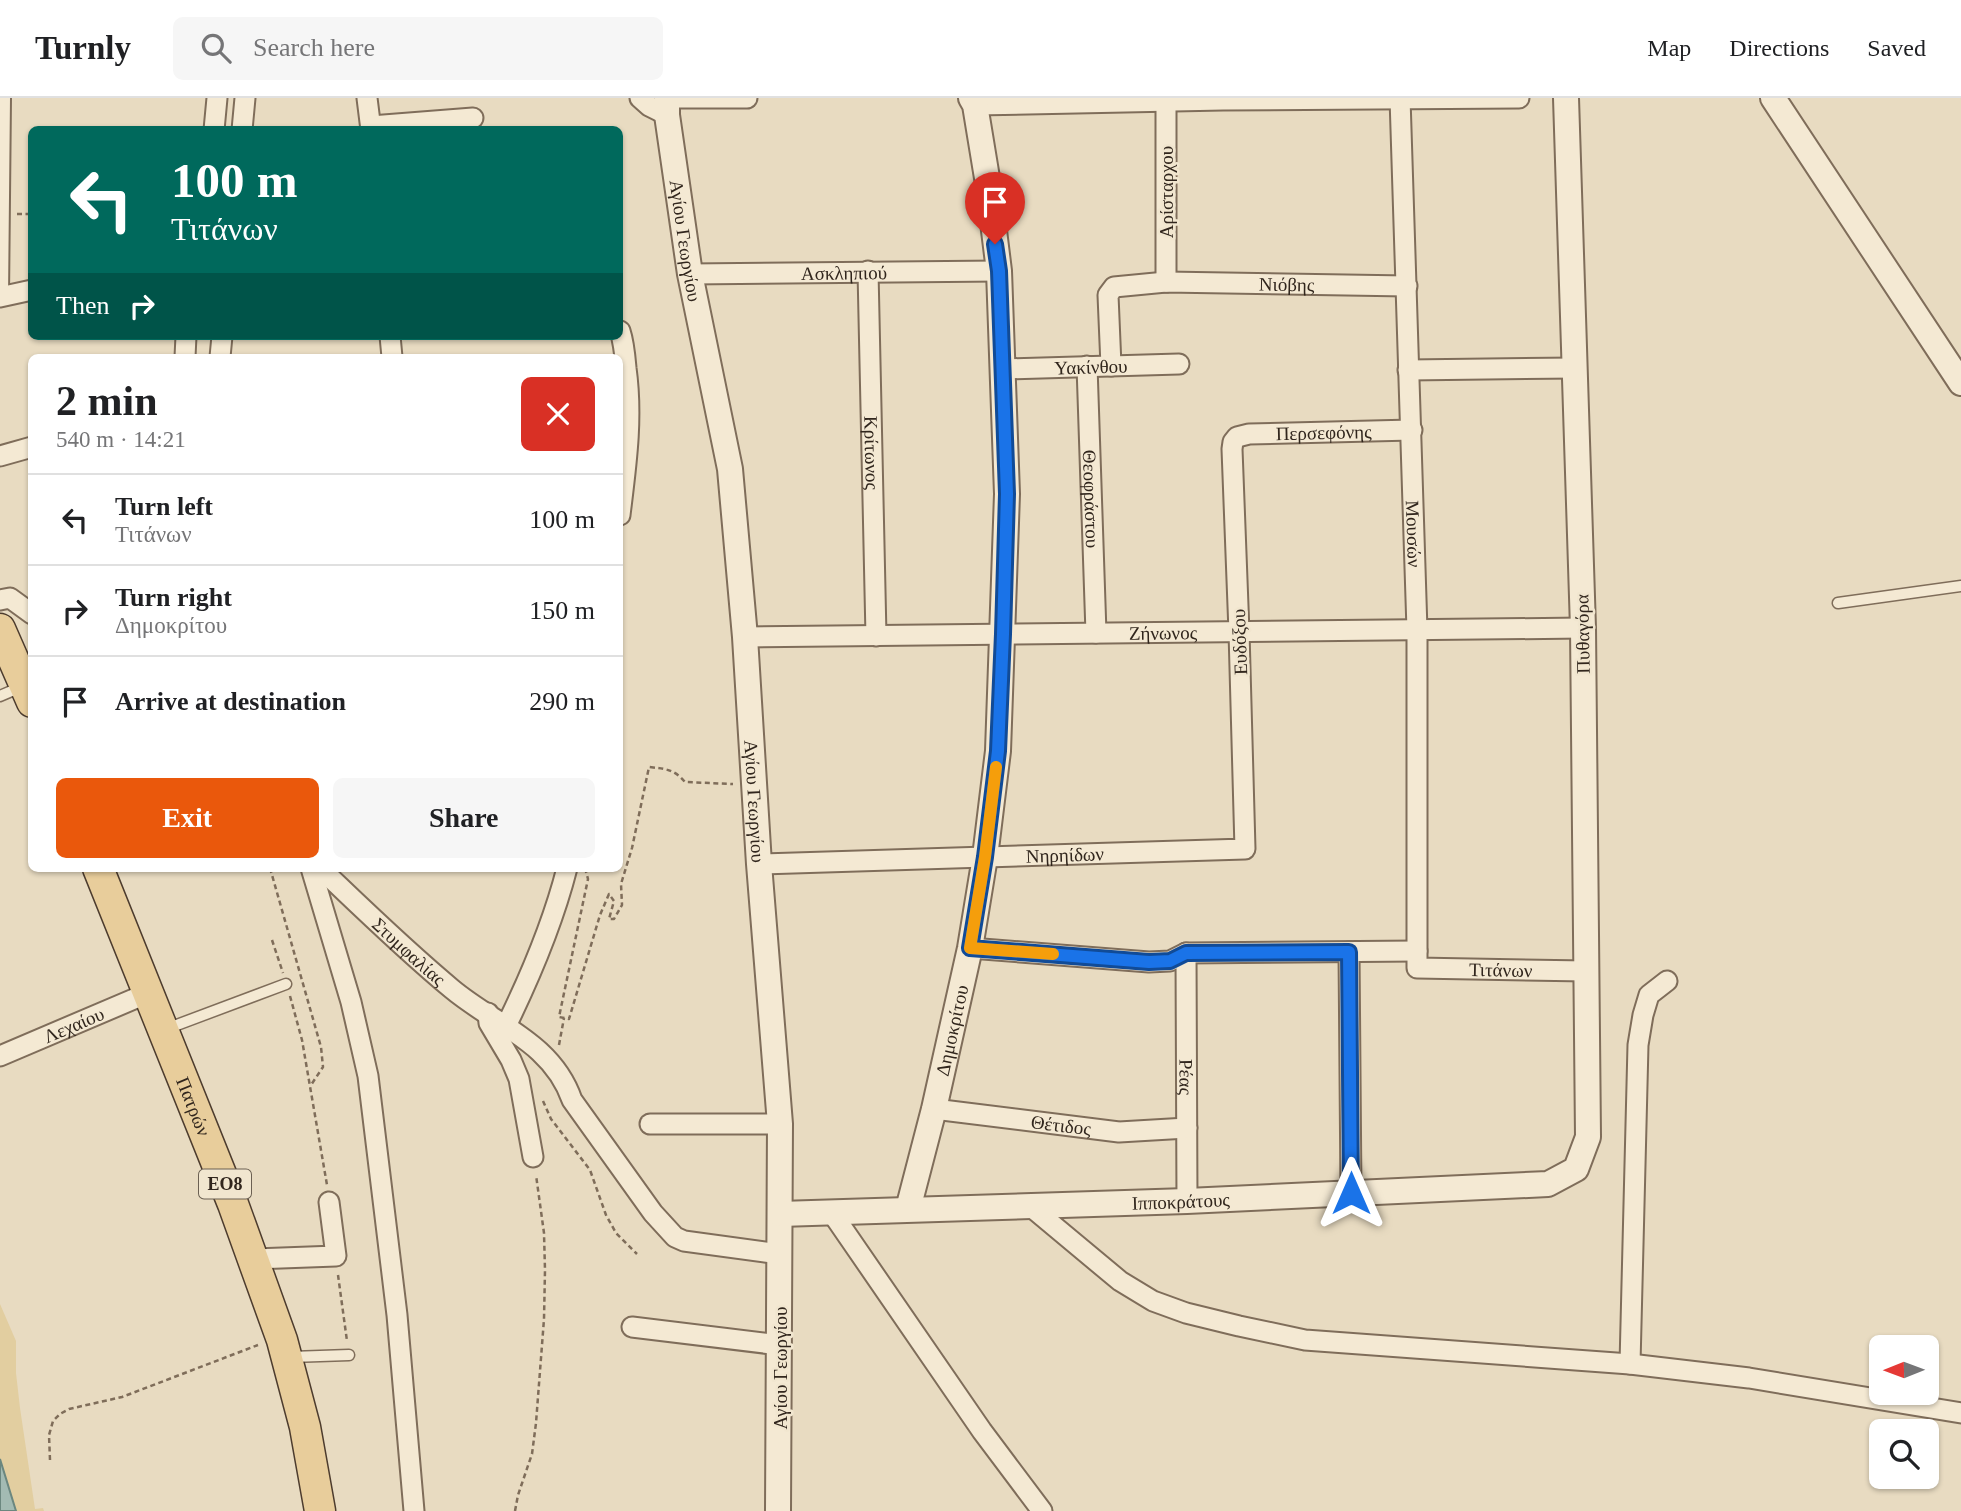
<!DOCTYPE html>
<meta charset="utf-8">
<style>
body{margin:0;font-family:Georgia,serif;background:#f6f6f6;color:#202124;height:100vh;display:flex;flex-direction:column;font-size:26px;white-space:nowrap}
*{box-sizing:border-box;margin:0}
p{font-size:23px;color:#757577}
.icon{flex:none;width:38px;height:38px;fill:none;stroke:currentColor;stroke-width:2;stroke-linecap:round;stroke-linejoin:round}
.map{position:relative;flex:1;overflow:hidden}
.panel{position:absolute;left:28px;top:256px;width:595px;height:518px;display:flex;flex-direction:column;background:#fff;border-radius:10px;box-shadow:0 2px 5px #0004}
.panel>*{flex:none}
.guide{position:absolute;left:28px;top:28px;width:595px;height:214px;border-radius:10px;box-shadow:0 2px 5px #0004;background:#00695c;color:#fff;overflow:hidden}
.needle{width:46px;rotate:269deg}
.controls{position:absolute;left:1869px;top:1237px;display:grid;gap:14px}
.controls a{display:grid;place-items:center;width:70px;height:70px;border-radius:10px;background:#fff;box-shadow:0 2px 5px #0004;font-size:35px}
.pin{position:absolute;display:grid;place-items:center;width:60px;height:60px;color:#fff;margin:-72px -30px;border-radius:50% 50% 50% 0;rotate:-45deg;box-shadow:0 0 7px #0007}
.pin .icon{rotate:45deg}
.me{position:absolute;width:77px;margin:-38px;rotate:0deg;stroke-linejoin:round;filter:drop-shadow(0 0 5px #0008)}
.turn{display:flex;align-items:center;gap:24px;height:147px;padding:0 28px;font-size:32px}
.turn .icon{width:91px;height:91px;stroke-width:2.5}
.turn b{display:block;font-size:49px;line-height:60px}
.then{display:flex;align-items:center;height:66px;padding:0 28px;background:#0003;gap:14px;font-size:26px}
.round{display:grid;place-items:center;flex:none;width:74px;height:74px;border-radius:10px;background:#f6f6f6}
.summary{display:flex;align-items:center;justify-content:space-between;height:119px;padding:0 28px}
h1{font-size:42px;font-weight:600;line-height:52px}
.cta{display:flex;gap:14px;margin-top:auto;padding:14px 28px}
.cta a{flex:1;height:80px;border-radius:10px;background:#ea580c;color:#fff;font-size:28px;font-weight:600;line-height:80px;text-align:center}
.cta a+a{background:#f6f6f6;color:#202124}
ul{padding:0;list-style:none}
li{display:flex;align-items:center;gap:21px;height:91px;padding:0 28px;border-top:2px solid #e0e0e0}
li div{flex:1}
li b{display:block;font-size:26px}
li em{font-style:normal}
header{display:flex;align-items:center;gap:42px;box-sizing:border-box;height:98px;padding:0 35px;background:#fff;border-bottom:2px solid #e0e0e0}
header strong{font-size:33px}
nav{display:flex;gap:38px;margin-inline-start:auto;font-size:24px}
.search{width:490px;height:63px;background:#f6f6f6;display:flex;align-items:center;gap:18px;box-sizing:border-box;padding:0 24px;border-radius:10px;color:#757577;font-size:26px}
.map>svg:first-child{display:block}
.sand{fill:#e2cea0}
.water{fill:#a3bbb3;stroke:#6b877f;stroke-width:2}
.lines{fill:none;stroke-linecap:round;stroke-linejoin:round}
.service-casing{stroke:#7f6d5a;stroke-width:13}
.pedestrian-casing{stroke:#7f6d5a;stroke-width:18}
.minor-casing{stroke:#7f6d5a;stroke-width:23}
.tertiary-casing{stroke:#7f6d5a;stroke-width:28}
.primary-casing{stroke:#4d3c2e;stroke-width:33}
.path{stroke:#7f6d5a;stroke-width:2.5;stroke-dasharray:5 3.5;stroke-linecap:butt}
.service{stroke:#f4e9d3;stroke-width:10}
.pedestrian{stroke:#f4e9d3;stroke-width:14}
.minor{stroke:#f4e9d3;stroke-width:19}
.tertiary{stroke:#f4e9d3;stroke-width:24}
.primary{stroke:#e8cd9b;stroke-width:30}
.route-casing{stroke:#114b97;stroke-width:18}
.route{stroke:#1a73e8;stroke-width:12}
.slow{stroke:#f59e0b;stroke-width:12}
.labels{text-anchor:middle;stroke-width:5;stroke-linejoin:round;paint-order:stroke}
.shield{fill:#f1e6cf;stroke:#6b6052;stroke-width:2}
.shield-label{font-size:18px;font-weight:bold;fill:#31261d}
.street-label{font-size:19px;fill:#31261d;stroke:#f1e6cf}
</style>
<header>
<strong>Turnly</strong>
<div class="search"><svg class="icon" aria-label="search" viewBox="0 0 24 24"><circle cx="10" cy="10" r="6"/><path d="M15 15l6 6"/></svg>Search here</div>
<nav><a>Map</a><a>Directions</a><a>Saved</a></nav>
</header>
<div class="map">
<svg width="1961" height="1413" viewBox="0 0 1961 1413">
<rect width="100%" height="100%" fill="#e8dbc1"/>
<path class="sand" d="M0,1206L16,1243V1275L20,1310L35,1411L43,1410L44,1413H16L0,1361Z"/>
<path class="water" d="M0,1361L16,1413H0Z"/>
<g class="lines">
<defs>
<g id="service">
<path d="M1838,505L1961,488"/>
<path d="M0,598L21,589"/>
<path d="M166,931L286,886"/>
<path d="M291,1259L349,1257"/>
</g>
<path id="pedestrian" d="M1,199L3,0"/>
<g id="minor">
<path d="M367,0L371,32"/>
<path d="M640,0L649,8L667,17"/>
<path d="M668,0H747"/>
<path id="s1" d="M1400,0L1417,532V870L1586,873"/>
<path d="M1166,3V184"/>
<path d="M975,7L1223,2L1519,0"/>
<path d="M371,28L473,20"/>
<path d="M214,32L217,0"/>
<path d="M242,32L245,0"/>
<path id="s2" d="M868,173L876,538"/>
<path id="s3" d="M690,176L999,173"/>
<path d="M0,199L32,192"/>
<path d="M620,233C624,245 625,258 626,270C633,320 626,368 620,417"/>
<path d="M390,238L392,259"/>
<path d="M185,259L186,238"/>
<path d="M220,259L222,238"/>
<path id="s4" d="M1087,268L1096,535"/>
<path id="s5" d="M1111,268L1108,197L1114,189L1166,184L1407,188"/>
<path id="s6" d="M1003,271L1179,266"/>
<path d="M1408,272L1576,270"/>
<path d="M0,358L32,349"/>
<path d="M0,502L10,500L32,516"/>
<path id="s7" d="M745,539L1583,530"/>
<path id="s8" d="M759,766L1245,751L1239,534L1232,351L1233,344L1237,339L1249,336L1412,332"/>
<path d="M311,770L351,904L368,978L397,1217L414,1413"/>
<path id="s9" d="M320,770C363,811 406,853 452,891C495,927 552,944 572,1002L653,1115L675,1139L684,1143L780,1156"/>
<path d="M970,850L1149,864L1170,863L1186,855L1417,853"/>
<path d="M1349,854L1351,1095"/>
<path id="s10" d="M1186,855L1187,1103"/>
<path d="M488,915L489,925L511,962L519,981L533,1059"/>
<path d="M506,928C531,877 553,825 567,770"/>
<path id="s11" d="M0,958L148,895"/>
<path id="s12" d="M934,1011L1119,1034L1187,1030"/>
<path d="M650,1026H780"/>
<path d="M1030,1108L1120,1183L1153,1203L1186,1215L1239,1228L1305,1242L1630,1266L1749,1280L1961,1315"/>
<path d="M832,1115L982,1333L1042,1413"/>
<path d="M254,1161L336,1158L329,1104"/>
<path d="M632,1229L780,1247"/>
<path d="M1630,1266L1638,947L1643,917L1649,897L1667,883"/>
</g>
<g id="tertiary">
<path id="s13" d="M667,0V17L690,176L730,371L745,539L759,766L780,1026L778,1413"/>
<path d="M1773,0L1961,285"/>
<path id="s14" d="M908,1111L934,1011L970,850L985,759L998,653L1007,396L999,173L989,92L975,7L971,0"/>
<path id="s15" d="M780,1116L1187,1103L1548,1086L1576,1071L1588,1039L1583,530L1566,0"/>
</g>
<g id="primary">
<path d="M0,531L32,604"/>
<path id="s16" d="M98,770L233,1106L282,1242L305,1329L320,1413"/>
</g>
</defs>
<use href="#service" class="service-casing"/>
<use href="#pedestrian" class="pedestrian-casing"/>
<use href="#minor" class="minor-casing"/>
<use href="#tertiary" class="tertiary-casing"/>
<use href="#primary" class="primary-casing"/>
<g class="path">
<path d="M17,116H32"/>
<path d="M270,770L321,949L323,969L311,987"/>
<path d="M585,770L588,781L559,919L569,921L600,817L609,796L614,803L609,821H614L622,807L621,786L632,750L649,669C666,671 674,671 685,684L733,686"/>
<path d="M272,842L283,875"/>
<path d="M290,898L302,942L327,1087"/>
<path d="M559,947L564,920"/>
<path d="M543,1003L551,1021L590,1072L606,1117L616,1135L637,1156"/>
<path d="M338,1177L347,1243"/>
<path d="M50,1362L49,1337L53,1323L60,1316L69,1311L122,1299L258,1247"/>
<path d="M515,1413L518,1397L532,1356L536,1325L544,1221L545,1172L544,1135L536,1077"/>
</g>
<use href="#service" class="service"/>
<use href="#pedestrian" class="pedestrian"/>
<use href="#minor" class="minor"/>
<use href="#tertiary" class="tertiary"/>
<use href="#primary" class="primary"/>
</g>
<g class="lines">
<defs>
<path id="route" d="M995,146L999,173L1007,396L1003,536L998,653L985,759L970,850L1149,864L1170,863L1186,855L1349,854L1351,1095"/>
</defs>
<use href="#route" class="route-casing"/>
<use href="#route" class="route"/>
<path class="slow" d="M996,669L985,759L970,850L1053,856"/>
</g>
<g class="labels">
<rect class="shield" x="199" y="1071.5" width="52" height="29" rx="5"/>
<g class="shield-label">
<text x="225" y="1092">ΕΟ8</text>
</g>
<g class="street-label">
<text transform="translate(1166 94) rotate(-90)" y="7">Αρίσταρχου</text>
<text dy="7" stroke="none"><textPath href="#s13" startOffset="144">Αγίου Γεωργίου</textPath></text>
<text dy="7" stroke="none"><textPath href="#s3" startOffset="154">Ασκληπιού</textPath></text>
<text dy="7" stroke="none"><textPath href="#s5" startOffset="254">Νιόβης</textPath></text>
<text dy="7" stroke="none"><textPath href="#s6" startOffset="88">Υακίνθου</textPath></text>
<text dy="7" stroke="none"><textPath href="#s8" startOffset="987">Περσεφόνης</textPath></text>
<text dy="7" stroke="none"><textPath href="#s2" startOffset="182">Κρίτωνος</textPath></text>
<text dy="7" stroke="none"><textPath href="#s4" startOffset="133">Θεοφράστου</textPath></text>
<text dy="7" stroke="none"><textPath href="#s1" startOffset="436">Μουσών</textPath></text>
<text dy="7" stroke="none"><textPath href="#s7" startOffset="418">Ζήνωνος</textPath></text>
<text transform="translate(1582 536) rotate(-91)" y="7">Πυθαγόρα</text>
<text transform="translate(1239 544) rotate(-92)" y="7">Ευδόξου</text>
<text dy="7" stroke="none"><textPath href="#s13" startOffset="710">Αγίου Γεωργίου</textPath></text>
<text dy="7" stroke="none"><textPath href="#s8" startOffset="306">Νηρηίδων</textPath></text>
<text dy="7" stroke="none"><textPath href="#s9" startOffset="122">Στυμφαλίας</textPath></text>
<text dy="7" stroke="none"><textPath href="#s1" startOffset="954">Τιτάνων</textPath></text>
<text dy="7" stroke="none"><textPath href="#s11" startOffset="80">Λεχαίου</textPath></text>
<text dy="7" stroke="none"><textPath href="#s14" startOffset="184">Δημοκρίτου</textPath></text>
<text dy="7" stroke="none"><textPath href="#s10" startOffset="124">Ρέας</textPath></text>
<text dy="7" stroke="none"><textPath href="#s16" startOffset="257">Πατρών</textPath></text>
<text dy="7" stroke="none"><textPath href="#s12" startOffset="128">Θέτιδος</textPath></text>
<text dy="7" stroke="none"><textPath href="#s15" startOffset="401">Ιπποκράτους</textPath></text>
<text transform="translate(780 1270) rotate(-90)" y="7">Αγίου Γεωργίου</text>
</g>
</g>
</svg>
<div class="controls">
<a><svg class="needle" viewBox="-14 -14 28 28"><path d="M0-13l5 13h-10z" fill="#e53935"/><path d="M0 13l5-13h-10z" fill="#757577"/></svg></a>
<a><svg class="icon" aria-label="search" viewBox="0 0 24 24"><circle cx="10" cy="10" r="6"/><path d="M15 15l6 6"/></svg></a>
</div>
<div class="pin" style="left:995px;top:146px;background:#d93025"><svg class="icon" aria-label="arrive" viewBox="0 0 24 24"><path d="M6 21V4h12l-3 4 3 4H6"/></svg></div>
<svg class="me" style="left:1351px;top:1095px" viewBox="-20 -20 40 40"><path d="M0-17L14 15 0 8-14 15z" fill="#1a73e8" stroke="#fff" stroke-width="4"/></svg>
<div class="guide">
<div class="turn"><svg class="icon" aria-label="left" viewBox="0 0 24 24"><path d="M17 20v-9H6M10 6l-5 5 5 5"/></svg><div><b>100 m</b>Τιτάνων</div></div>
<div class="then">Then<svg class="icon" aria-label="right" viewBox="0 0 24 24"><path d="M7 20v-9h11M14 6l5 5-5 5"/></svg></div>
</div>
<section class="panel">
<div class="summary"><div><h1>2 min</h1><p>540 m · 14:21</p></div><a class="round" style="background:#d93025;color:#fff"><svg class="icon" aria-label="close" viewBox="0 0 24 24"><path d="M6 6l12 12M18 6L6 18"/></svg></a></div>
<ul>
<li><svg class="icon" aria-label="left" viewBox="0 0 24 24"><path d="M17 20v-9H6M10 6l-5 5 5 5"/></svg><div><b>Turn left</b><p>Τιτάνων</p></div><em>100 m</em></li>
<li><svg class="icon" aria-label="right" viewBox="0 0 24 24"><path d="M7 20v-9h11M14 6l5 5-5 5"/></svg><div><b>Turn right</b><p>Δημοκρίτου</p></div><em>150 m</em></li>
<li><svg class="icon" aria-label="arrive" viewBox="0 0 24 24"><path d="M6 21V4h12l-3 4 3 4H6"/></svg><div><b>Arrive at destination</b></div><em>290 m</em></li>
</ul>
<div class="cta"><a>Exit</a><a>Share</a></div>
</section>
</div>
